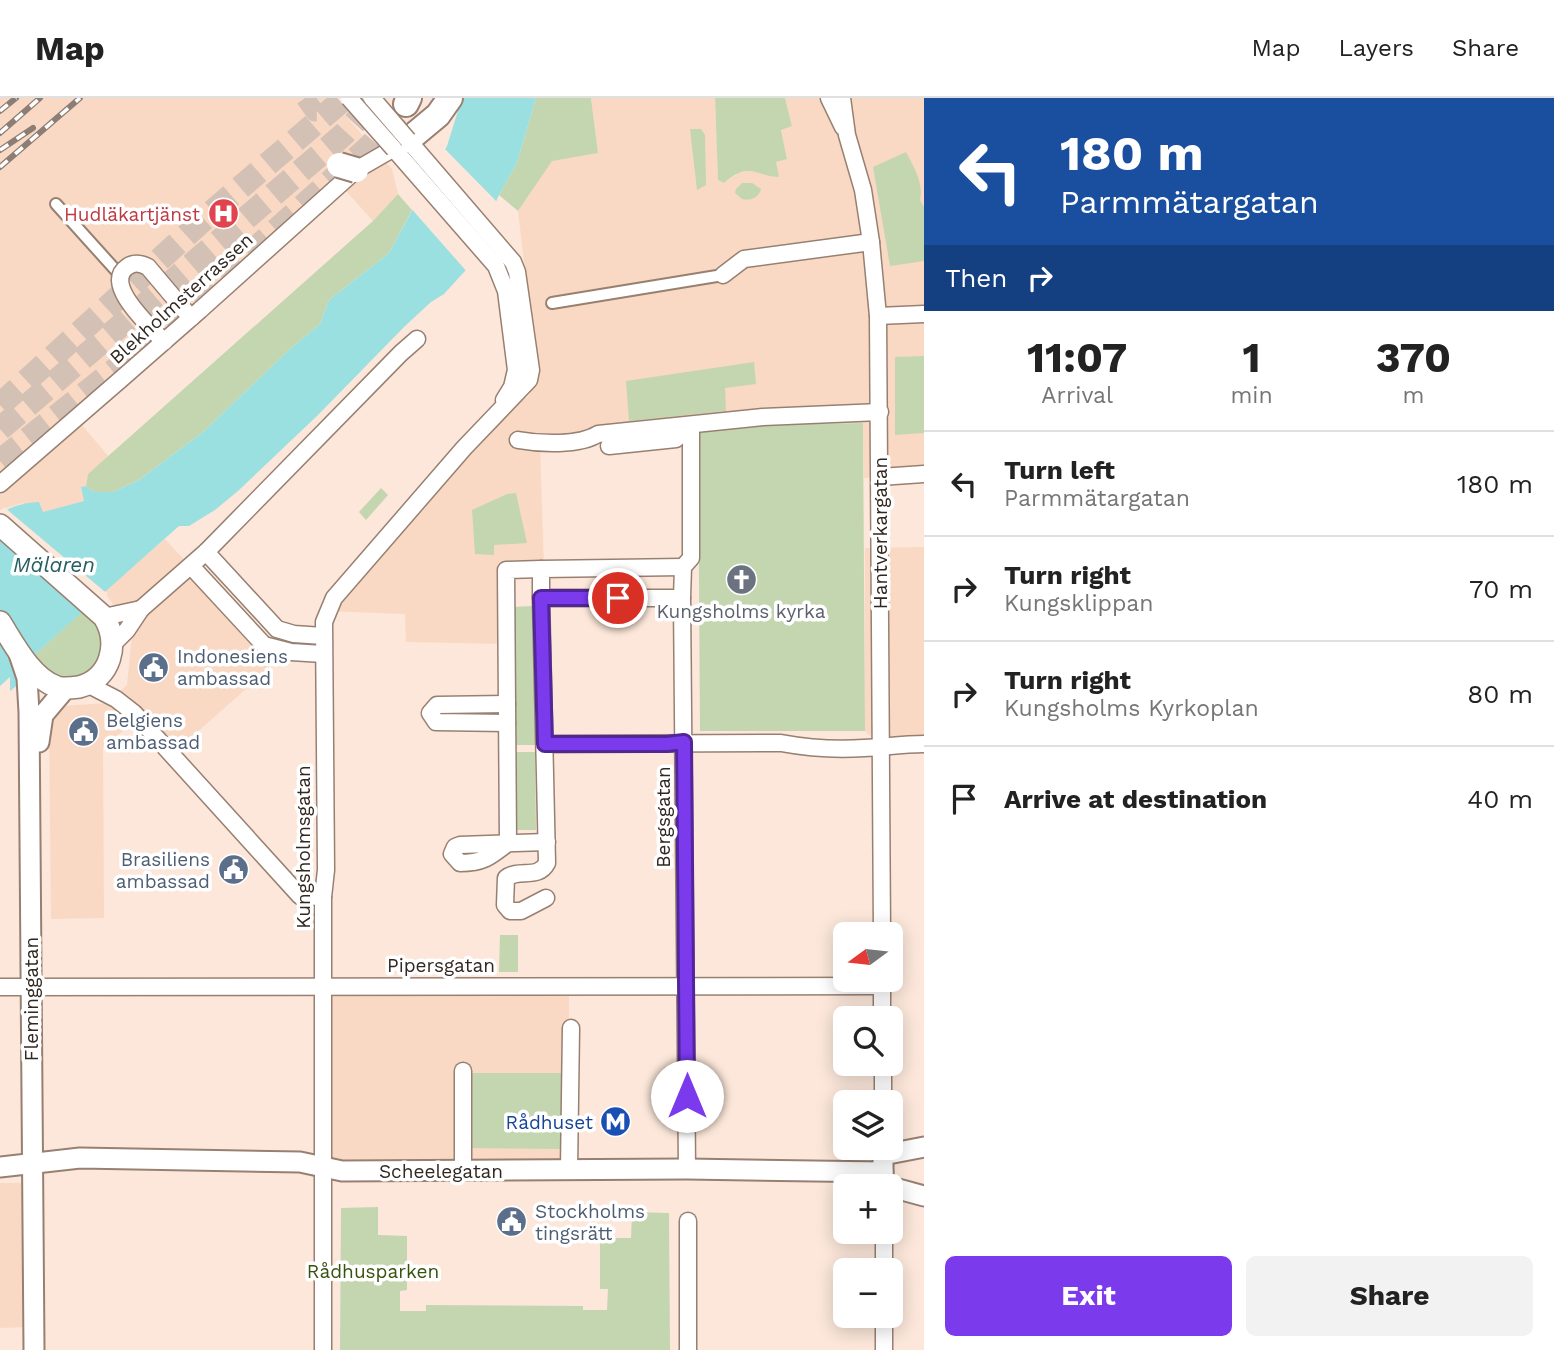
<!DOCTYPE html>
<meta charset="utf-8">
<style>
body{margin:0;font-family:"Work Sans",sans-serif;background:#f2f2f2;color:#222;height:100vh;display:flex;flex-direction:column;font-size:26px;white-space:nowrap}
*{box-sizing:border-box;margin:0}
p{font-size:23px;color:#767676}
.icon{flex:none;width:38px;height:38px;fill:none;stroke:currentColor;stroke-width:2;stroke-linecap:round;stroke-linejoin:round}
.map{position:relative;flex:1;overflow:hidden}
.details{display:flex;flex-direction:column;background:#fff;width:630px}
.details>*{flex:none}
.hud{background:#1a4fa0;color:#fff;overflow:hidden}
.needle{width:46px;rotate:255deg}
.fabs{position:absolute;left:833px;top:824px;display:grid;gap:14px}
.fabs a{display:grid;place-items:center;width:70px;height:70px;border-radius:10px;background:#fff;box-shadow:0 4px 18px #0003;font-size:35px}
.pin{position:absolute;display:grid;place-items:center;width:60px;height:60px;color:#fff;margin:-30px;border:4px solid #fff;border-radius:50%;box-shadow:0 2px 7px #0007}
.me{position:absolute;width:77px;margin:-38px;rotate:0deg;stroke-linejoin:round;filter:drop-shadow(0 0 5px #0008)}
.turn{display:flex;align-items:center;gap:24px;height:147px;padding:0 21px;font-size:32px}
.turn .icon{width:91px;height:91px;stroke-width:2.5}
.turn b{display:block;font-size:49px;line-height:60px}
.then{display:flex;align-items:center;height:66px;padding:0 21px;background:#0003;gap:14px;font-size:26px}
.eta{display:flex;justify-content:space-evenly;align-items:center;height:119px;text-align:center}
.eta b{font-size:42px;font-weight:700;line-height:49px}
.button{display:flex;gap:14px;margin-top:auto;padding:14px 21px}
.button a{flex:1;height:80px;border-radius:10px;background:#7c3aed;color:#fff;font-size:28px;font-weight:700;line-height:80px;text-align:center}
.button a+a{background:#f2f2f2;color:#222}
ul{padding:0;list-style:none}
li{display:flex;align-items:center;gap:21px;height:105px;padding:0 21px;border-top:2px solid #e0e0e0}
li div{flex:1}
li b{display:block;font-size:26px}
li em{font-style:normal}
header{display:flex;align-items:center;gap:42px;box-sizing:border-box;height:98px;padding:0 35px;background:#fff;border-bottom:2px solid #e0e0e0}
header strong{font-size:33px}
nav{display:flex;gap:38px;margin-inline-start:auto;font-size:24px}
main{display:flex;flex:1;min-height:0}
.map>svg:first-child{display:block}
.built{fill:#f9d9c3}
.green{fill:#c3d6b0}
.water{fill:#9be0e1}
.pier{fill:#fce7da}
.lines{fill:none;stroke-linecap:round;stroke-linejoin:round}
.tertiary-tunnel{stroke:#d4c1b5;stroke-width:19;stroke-dasharray:19 10;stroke-linecap:butt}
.trunk-tunnel{stroke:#d4c1b5;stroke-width:24;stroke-dasharray:24 12;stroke-linecap:butt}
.pedestrian-casing{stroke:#978071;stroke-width:14}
.minor-casing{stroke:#978071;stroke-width:19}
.tertiary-casing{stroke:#978071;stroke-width:23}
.secondary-casing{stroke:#978071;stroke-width:24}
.trunk-casing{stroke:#978071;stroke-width:28}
.pedestrian{stroke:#fff;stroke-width:10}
.minor{stroke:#fff;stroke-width:16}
.tertiary{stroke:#fff;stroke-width:19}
.secondary{stroke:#fff;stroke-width:21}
.trunk{stroke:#fff;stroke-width:24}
.rail-casing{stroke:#8d7e75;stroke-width:6}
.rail{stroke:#fff;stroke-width:3.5;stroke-dasharray:10;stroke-linecap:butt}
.minor-bridge-casing{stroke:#978071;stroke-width:19;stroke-linecap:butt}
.trunk-bridge-casing{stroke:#978071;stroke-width:28;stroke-linecap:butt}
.minor-bridge{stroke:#fff;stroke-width:16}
.trunk-bridge{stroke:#fff;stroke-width:24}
.route-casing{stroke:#51269a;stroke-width:18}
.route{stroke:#7c3aed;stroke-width:12}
.labels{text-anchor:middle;stroke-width:7;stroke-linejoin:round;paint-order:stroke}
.health-label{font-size:19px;fill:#be3a42;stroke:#fff;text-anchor:end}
.street-label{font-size:19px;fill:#322822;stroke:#fff}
.worship-label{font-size:19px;fill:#5b616d;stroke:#fff}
.service-label{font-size:19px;fill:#4e5e75;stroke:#fff;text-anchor:start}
.transit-label{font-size:19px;fill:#164399;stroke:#fff;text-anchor:end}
.park-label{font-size:19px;fill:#37520d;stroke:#fff}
.water-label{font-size:21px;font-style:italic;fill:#265f61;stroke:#fff}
</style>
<header>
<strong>Map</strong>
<nav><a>Map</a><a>Layers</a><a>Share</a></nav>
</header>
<main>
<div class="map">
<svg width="924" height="1252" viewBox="0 0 924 1252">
<rect width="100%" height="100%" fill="#fce7da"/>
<g class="built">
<path d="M0,0H330L392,71L398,96L373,123L345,92L82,327L109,359L88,376L86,388L81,389L84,403L43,415L22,405L0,412Z"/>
<path d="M591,0H715L718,82L724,85L739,75L749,73L761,74L771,78L776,64L787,60L781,31L792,28L785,0H924V376L864,380L863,325L763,327L540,347L544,470L505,471V546L406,544L405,516L326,513L498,310L528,299L538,282L518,113L552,62L598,55Z"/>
<path d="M165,441L264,548L270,570L171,657L138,620L103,650L104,820L51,821L49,624L62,608L108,605L127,587L132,535L104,493Z"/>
<path d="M924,449V646H879L865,633V450Z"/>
<path d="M569,888V1072H323L324,889Z"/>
<path d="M0,1085H22L25,1229L0,1230Z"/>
</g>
<g class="green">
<path d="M536,0H591L598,55L552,63L518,113L499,97L517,65Z"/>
<path d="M715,0H785L792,28L781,32L787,61L776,64L779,79C754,78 750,63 724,85L718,82Z"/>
<path d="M690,31H701L705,37L706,87L697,92Z"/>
<path d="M906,54C914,69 924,86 920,102L924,109V163L890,168L873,69Z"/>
<path d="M742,85H752L761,91C759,100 750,103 742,101L735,95L736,91Z"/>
<path d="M398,96L412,112L389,155L329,202L320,226L290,251L203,334L139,382L113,394H94L86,388L88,376L373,123Z"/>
<path d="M924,258V335L895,337V259Z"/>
<path d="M754,264L756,286L725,290L726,313L629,323L626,283Z"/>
<path d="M863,325L865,633H700L698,335L763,327Z"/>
<path d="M381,390L388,397L366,422L359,414Z"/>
<path d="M516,395L527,445L494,447V457L475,456L472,412L507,396Z"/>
<path d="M532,508L536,647H515L512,509Z"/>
<path d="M85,511L103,532V560L81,580L53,579L33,558Z"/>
<path d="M515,654H535L536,732H516Z"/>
<path d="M500,837H518V874H499Z"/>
<path d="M473,975H564V1051L468,1050V981Z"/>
<path d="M378,1109V1137L407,1138V1192L400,1193V1213H426V1207L583,1208V1212H607L608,1191H600V1140H631L632,1114L669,1115L670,1252H340L341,1110Z"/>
</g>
<path class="water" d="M462,0H536L517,65L499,97L465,173L444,196L431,204L404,229L318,317L238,393L215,412L189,428H179L33,558L40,570L10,593V579L0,588V417C11,407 25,405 39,404L43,414L84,403L81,389L86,388L94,394H113L139,382L203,334L290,251L320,226L329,202L389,155L447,48Z"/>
<g class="pier">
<path d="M443,49L499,106L468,175L409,108Z"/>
<path d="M4,409L104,493L108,495L87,514L0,442V413Z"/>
</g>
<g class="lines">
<path class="tertiary-tunnel" d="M305,0L315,14H328"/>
<g class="trunk-tunnel">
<path d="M0,307L214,112L345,0"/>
<path d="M0,331L344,36L377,0"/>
<path d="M0,363L159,237L370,48L406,6"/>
</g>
<defs>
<g id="pedestrian">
<path d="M56,106L120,177"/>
<path d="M552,205L723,177"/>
</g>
<g id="minor">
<path d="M829,0L843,29"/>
<path d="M842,0L847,37L863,92L871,144L878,218L882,836"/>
<path d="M394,51L496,168L506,193L516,272L512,289L504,302"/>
<path d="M723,177L744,161L871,144"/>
<path d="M200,212L356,72L408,42L513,164L517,174L531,272L529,282L464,350L334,500L324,524L326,772L323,799V1252"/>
<path d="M878,218L924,216"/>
<path d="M518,342C540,346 579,348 598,336L763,319L880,314"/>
<path d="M609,348L676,341L691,327"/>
<path d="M880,379L924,376"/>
<path d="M0,386L120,282"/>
<path d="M206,454L277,531L294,536L323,538"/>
<path d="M191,468L264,547L291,554L323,556"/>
<path d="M541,500L547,765C538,782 519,770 506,780L505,807L510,813H521L546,800"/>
<path d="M682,500H541V471L683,469"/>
<path d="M141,511L206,454L401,255L417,241"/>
<path d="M104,519L141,511L127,532L113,546"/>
<path d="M87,586L116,601L134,615L300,798L323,799"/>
<path d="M507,606L437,607L430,615L436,624L507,625"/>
<path d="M545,646L781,645C808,650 837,652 864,650C884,649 903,646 924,646"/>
<path d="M508,745L506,472L541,471"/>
<path d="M508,745C490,759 483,765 460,765L452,756L455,749L460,747L547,744"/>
<path d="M882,882V920"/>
<path d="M0,889L882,888"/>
<path d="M883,966V1004"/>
<path d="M463,973V1073"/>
<path d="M569,1071L571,930"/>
<path d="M687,1071L682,500L683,469L691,460V327"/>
<path d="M688,1123V1252"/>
<path d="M884,1134V1172"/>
<path d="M884,1218V1252"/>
</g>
<g id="tertiary">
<path d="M19,556L27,580L29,614L34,1252"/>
<path d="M39,644L43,617L65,591"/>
<path d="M0,1069L80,1060L300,1064L342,1073L687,1071L883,1074"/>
<path d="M888,1088L883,1087V1057L924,1049"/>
<path d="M891,1089L924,1098"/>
</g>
<path id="secondary" d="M0,427L104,519C120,545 111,581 79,589C72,590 64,591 57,589C31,580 14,546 0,524"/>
<g id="trunk">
<path d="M406,6L409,0"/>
<path d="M408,42L438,17L450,0"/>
</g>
</defs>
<use href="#pedestrian" class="pedestrian-casing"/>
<use href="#minor" class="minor-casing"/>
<use href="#tertiary" class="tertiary-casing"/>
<use href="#secondary" class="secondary-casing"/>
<use href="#trunk" class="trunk-casing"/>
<use href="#pedestrian" class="pedestrian"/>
<use href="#minor" class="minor"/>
<use href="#tertiary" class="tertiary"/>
<use href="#secondary" class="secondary"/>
<use href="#trunk" class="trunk"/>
<defs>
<g id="rail">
<path d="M0,13L16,0"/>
<path d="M0,35L40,0"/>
<path d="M0,52L33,30"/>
<path d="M0,69L80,0"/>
</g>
</defs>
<use href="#rail" class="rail-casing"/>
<use href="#rail" class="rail"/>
<defs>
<g id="minor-bridge">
<path d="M349,0L394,51"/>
<path d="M372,0L408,42"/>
<path d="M164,244C151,229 102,186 127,169C134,164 140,165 148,169L191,220"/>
<path d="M120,282L200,212"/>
</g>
<path id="trunk-bridge" d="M339,67L356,72"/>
</defs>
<use href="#minor-bridge" class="minor-bridge-casing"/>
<use href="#trunk-bridge" class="trunk-bridge-casing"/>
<use href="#minor-bridge" class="minor-bridge"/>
<use href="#trunk-bridge" class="trunk-bridge"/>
</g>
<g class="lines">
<defs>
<path id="route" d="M618,500H541L545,646H667L684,644L687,998"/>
</defs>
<use href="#route" class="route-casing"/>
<use href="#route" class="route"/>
</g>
<defs>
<symbol id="hospital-disc" viewBox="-11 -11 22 22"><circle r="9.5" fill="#e0444e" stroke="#fff"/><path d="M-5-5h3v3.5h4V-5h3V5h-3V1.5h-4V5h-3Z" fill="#fff"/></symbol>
<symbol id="church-disc" viewBox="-11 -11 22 22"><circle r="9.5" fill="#6b7280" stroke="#fff"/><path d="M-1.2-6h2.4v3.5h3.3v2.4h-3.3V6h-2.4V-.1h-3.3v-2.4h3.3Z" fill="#fff"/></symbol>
<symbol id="civic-disc" viewBox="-11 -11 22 22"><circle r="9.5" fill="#5c6f8a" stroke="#fff"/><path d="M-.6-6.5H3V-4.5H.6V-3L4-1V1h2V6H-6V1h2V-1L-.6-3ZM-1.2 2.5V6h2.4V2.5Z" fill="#fff"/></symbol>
<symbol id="metro-disc" viewBox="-11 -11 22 22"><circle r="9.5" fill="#1a4fb4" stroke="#fff"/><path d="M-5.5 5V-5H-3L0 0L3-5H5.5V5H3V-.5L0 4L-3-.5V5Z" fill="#fff"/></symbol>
</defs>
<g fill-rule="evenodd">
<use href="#hospital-disc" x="206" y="98" width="35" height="35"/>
<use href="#church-disc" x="724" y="464" width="35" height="35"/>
<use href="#civic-disc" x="136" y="552" width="35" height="35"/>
<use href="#civic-disc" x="66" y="616" width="35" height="35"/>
<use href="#civic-disc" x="216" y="754" width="35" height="35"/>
<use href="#metro-disc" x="598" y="1006" width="35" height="35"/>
<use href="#civic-disc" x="494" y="1106" width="35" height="35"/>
</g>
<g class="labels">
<g class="health-label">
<text x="200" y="123">Hudläkartjänst</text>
</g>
<g class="street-label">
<text transform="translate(181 200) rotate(-42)" y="7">Blekholmsterrassen</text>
<text transform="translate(880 435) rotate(-90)" y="7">Hantverkargatan</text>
<text transform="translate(663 719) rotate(-90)" y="7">Bergsgatan</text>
<text transform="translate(303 749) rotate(-90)" y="7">Kungsholmsgatan</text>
<text x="441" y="874">Pipersgatan</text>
<text transform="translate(31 901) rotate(-90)" y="7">Fleminggatan</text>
<text x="441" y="1080">Scheelegatan</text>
</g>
<g class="worship-label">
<text x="741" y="520">Kungsholms kyrka</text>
</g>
<g class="service-label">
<text x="177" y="565">Indonesiens<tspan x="177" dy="22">ambassad</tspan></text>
<text x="106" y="629">Belgiens<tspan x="106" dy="22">ambassad</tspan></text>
<text x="210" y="768" text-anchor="end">Brasiliens<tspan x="210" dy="22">ambassad</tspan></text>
<text x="535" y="1120">Stockholms<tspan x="535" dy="22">tingsrätt</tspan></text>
</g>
<g class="transit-label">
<text x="593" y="1031">Rådhuset</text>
</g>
<g class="park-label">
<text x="373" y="1180">Rådhusparken</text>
</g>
<g class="water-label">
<text x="54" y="474">Mälaren</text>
</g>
</g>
</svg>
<div class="fabs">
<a><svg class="needle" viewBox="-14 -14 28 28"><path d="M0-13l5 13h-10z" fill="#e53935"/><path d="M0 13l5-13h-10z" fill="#767676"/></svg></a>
<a><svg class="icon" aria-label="search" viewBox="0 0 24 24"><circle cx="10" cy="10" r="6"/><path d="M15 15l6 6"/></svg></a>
<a><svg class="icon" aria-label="layers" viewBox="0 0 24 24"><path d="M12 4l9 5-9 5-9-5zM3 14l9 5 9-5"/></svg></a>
<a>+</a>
<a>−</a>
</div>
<div class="pin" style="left:618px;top:500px;background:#d93025"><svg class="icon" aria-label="arrive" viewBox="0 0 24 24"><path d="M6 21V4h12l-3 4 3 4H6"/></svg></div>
<svg class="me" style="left:687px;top:998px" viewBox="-20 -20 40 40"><circle r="19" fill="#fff"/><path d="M0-13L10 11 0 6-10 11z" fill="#7c3aed"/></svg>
</div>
<section class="details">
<div class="hud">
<div class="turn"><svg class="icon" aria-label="left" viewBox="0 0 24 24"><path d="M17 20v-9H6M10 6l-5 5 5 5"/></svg><div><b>180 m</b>Parmmätargatan</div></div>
<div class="then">Then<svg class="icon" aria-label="right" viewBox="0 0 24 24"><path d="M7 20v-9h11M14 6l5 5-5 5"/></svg></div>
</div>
<div class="eta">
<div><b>11:07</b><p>Arrival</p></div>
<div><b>1</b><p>min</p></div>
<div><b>370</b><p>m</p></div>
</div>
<ul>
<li><svg class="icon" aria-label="left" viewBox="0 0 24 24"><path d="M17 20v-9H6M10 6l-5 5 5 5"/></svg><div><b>Turn left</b><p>Parmmätargatan</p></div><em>180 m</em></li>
<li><svg class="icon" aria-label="right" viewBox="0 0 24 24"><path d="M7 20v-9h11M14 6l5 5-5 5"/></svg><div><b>Turn right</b><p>Kungsklippan</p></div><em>70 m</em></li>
<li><svg class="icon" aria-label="right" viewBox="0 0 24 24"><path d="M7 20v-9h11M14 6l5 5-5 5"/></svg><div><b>Turn right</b><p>Kungsholms Kyrkoplan</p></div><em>80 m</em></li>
<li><svg class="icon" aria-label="arrive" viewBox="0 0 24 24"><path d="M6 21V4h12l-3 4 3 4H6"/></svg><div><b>Arrive at destination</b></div><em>40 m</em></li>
</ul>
<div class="button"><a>Exit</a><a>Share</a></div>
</section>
</main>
